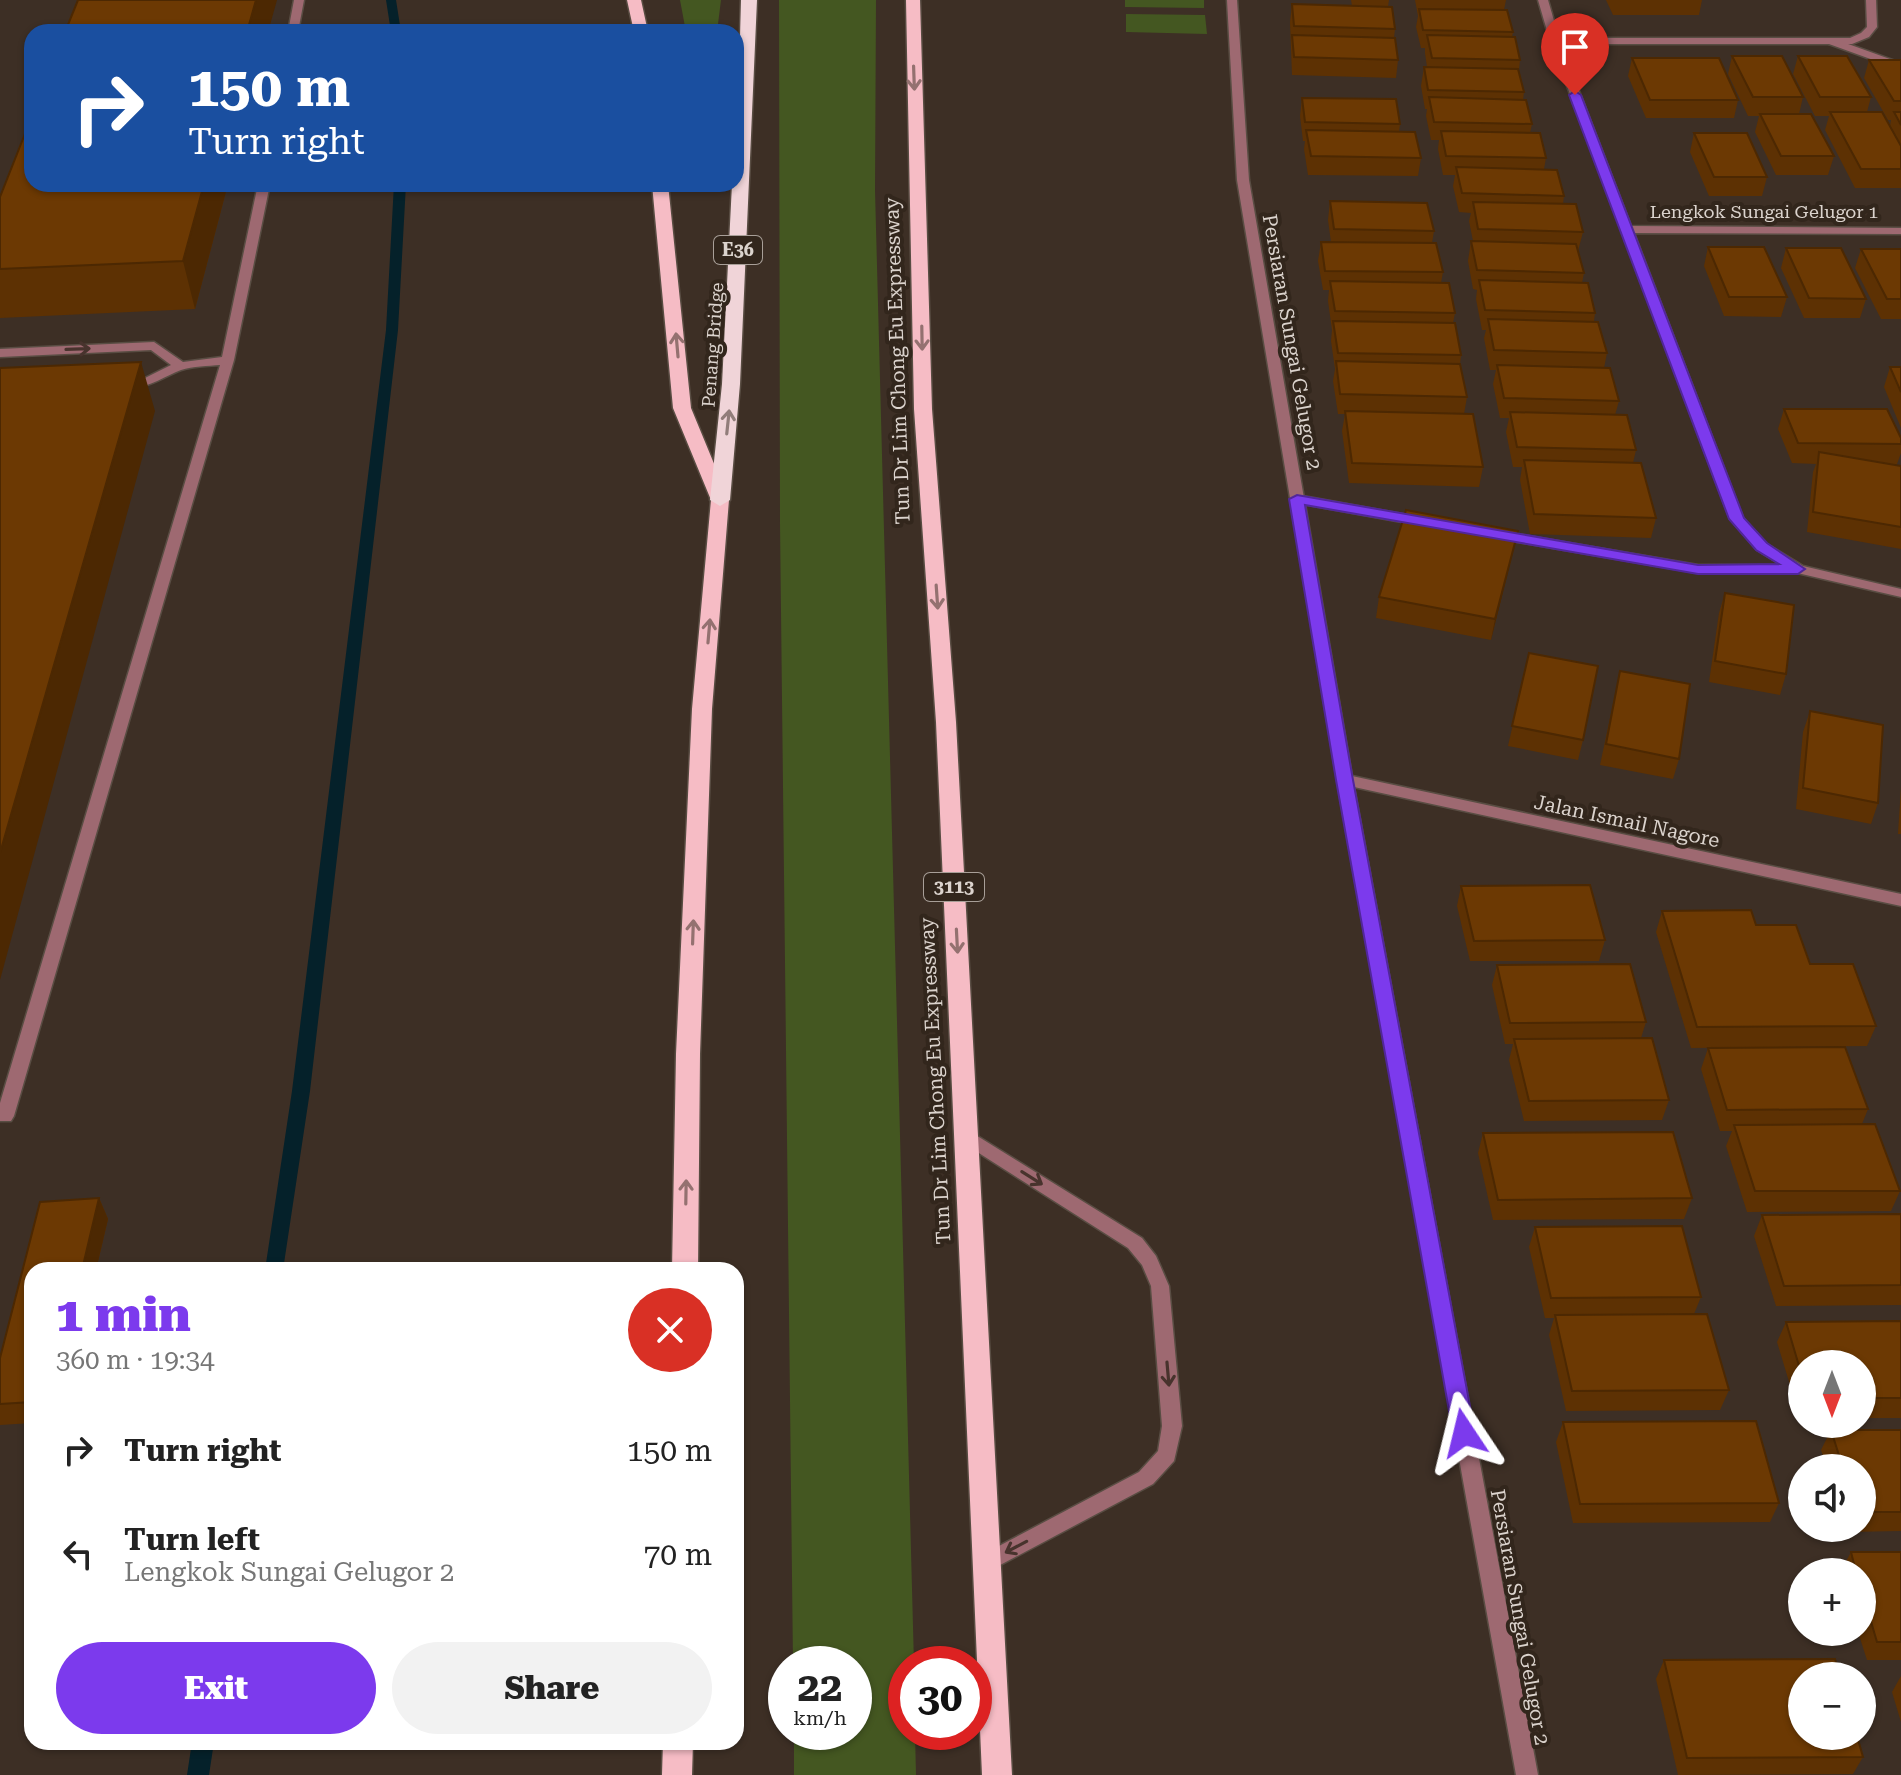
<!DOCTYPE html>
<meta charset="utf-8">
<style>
body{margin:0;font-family:"Roboto Serif",serif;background:#f2f2f2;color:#222;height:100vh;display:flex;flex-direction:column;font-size:30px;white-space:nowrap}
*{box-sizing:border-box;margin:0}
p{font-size:26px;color:#767676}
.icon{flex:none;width:44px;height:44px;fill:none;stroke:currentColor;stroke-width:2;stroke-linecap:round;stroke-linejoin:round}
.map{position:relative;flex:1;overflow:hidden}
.details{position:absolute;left:24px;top:1262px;width:720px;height:488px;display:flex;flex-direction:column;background:#fff;border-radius:24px;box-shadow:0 2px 6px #0004}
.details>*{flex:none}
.banner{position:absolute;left:24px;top:24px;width:720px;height:168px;border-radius:24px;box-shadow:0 2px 6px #0004;background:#1a4fa0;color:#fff;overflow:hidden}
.needle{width:52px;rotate:180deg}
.tools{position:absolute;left:1788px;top:1350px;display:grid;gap:16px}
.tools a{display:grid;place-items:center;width:88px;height:88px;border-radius:50%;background:#fff;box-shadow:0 2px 6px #0004;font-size:40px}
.speed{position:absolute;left:768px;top:1646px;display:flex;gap:16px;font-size:40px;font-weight:700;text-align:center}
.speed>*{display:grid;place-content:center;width:104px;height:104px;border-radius:50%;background:#fff;box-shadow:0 2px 6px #0004;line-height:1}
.speed small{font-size:20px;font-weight:400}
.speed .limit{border:12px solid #d22;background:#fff;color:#111}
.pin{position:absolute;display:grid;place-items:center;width:68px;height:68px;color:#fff;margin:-82px -34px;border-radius:50% 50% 50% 0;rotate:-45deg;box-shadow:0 0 8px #0007}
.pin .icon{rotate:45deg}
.me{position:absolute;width:88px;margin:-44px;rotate:350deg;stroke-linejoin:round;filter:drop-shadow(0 0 6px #0008)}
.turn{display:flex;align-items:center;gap:28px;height:168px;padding:0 32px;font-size:36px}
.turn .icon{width:104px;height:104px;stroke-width:2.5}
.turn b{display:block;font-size:56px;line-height:68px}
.round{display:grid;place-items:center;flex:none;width:84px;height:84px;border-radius:42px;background:#f2f2f2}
.summary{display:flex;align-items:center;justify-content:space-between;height:136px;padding:0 32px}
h1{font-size:48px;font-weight:800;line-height:60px;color:#7c3aed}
.action{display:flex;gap:16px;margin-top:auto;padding:16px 32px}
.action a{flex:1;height:92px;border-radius:48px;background:#7c3aed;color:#fff;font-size:32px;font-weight:800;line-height:92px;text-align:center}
.action a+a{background:#f2f2f2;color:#222}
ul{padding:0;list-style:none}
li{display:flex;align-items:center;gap:24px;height:104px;padding:0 32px}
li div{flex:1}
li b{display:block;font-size:30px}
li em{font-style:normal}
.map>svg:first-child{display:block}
.green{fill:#445721}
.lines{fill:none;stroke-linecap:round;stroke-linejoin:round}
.stream{fill:#05212a;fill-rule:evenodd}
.service-casing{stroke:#594d43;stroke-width:3}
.minor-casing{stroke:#594d43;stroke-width:3}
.trunk-casing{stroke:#594d43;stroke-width:3}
.motorway-casing{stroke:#594d43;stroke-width:3}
.service{fill:#9e6971;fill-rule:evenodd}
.minor{fill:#9e6971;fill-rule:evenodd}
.trunk{fill:#f6bcc5;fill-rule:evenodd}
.motorway{fill:#f0d4d8;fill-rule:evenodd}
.wall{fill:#5d3103}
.shaded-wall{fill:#4c2802}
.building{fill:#6c3903;stroke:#4c2802;stroke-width:2}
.oneway{stroke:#947170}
.oneway2{stroke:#48332d}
.oneway3{stroke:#917d7a}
.route{fill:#7c3aed;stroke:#51269a;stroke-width:2}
.labels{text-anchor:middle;stroke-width:8;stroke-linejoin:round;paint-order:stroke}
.far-street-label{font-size:18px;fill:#dbd3cd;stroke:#32261c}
.shield{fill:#32261c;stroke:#a89f98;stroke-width:2}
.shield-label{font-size:18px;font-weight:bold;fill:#dbd3cd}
.street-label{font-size:20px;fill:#dbd3cd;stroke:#32261c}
</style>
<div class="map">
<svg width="1901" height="1775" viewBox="0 0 1901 1775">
<rect width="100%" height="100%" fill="#3d2f25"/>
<g class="green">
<path d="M680,0H721L717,32H686Z"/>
<path d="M779,0H876L875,190L914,1664H906V1732H915L916,1775H794V1732H854V1664H793L780,524Z"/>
<path d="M1125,0H1204V8L1125,7Z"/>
<path d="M1126,14L1205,15L1207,34L1126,32Z"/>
</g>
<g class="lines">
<g class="stream">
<path d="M386,0H396L401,32H391Z"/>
<path d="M394,184H406L398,330L310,1091L283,1270H265L292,1091L386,330Z"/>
<path d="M192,1742H214L209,1775H187Z"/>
</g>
<defs>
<g id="service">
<path d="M1829,40H1837L1901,63V70L1829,44Z"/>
<path d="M1297,495L1424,518L1431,522L1424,526L1292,502L1290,499Z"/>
<path d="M1494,530L1698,565H1798L1805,569L1798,573H1698L1489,537V531Z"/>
<path d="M966,1129L1142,1238L1156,1256L1169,1286L1182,1426L1174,1461L1153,1484L987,1572L980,1570L977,1563L980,1556L1139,1472L1158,1451L1162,1426L1151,1286L1142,1265L1128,1248L960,1141L957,1136L960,1131Z"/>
</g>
<g id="minor">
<path d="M294,0H304L298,32H288Z"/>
<path d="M1227,0H1237L1249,180L1352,776L1901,894V906L1354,787L1538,1775H1516L1337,780L1237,180Z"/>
<path d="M1538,0H1548L1559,38H1850L1861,33L1867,27L1866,0H1876L1877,27L1869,37L1852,44H1561L1631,226L1901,228V234L1634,233L1743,518L1767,544L1803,566L1901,589V597L1793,572L1757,550L1730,519L1550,41Z"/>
<path d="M258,184H270L234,360L14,1116L11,1121H0V1103L220,365C208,366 193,366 181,370C162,377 138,396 119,383L121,380L145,378L171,365L151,350L0,357V349L154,342L183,362L222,357Z"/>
</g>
<g id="trunk">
<path d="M627,0H641L648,32H634Z"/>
<path d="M906,0H920L932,409L956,722L1012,1775H982L936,722L914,409Z"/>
<path d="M652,184H668L691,408L729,500L712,709L700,1054L698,1270H672L676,1054L692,709L711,500L673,408Z"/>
<path d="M663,1742H693L692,1775H662Z"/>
</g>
<path id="motorway" d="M741,0H757L740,384L730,500L720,506L710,500L722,384L732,184H736Z"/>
</defs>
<use href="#service" class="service-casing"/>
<use href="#minor" class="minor-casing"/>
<use href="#trunk" class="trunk-casing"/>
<use href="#motorway" class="motorway-casing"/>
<use href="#service" class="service"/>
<use href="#minor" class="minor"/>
<use href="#trunk" class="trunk"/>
<use href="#motorway" class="motorway"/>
</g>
<g class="wall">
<path d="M1351,0H1389L1388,7L1395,29L1394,38L1398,60L1396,78L1292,75L1290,22L1292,4L1352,6Z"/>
<path d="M1415,0H1506L1504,10L1513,32L1512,37L1520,60L1519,70L1524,92L1523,100L1532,124L1530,133L1546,158L1544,169L1564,196L1563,204L1583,232L1578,251L1584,273L1582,283L1595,313L1594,321L1607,353L1604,368L1619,401L1615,415L1636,450L1633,463L1656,518L1651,538L1530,534L1520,480L1522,467H1513L1506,432L1509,418H1500L1493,384L1496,370H1490L1484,338L1486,330H1482L1476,299L1477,290L1473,289L1468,261L1471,241H1473L1469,221L1471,213L1459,212L1453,186L1455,175H1443L1438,149L1439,140H1431L1426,116L1427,109H1425L1421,86L1424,67H1427L1425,53V48H1421L1416,27L1418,16Z"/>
<path d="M1606,0H1702L1699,15H1613Z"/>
<path d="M1732,56L1803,97L1799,114L1834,156L1828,175H1776L1755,132L1759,116H1748L1728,74Z"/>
<path d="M1798,56L1871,97L1867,112L1890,126L1891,120H1888L1864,78L1869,60H1901V188H1855L1825,130L1829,116H1815L1793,74Z"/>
<path d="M1632,58L1738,100L1734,118H1646L1628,76Z"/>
<path d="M1302,98L1400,124L1399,132L1421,158L1418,176L1308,175L1304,149L1305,141H1303L1300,116Z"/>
<path d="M1694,133L1767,177L1762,196H1709L1690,152Z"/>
<path d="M32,184H228L195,309L0,318V197Z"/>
<path d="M1330,201L1434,231L1432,243L1443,272L1441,283L1455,313L1453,323L1461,355L1460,364L1467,397L1464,414L1483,467L1479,487L1349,483L1342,431L1345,414H1338L1333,381L1335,369L1331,341L1332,330L1328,301L1329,290H1323L1318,261L1321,242H1331L1328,220Z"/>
<path d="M1708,247L1787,297L1781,317L1724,316L1704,266Z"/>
<path d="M1786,248L1866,299L1860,318H1804L1781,268Z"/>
<path d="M1861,249H1901V319H1881L1855,268Z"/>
<path d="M1890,367H1901V428L1884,387Z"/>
<path d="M1784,409L1901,438V453L1897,464H1889L1901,466V549L1807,532L1813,472L1816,464L1792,463L1778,429Z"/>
<path d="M1518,531L1491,640L1376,618L1379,597Z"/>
<path d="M1725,593L1786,674L1780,695L1709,682L1719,613Z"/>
<path d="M1529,653L1583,740L1578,760L1508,746Z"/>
<path d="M1620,671L1679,759L1673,779L1600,765Z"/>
<path d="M1810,711L1878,803L1871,824L1796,809L1803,732Z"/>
<path d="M1901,787V834H1898Z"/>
<path d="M1461,886L1605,940L1599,961H1470L1457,906Z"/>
<path d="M1662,911L1756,925L1810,964L1876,1026L1867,1046L1691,1048L1656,932Z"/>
<path d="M1497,965L1646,1022L1641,1038L1669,1100L1662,1120L1524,1121L1509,1060L1513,1044H1505L1492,985Z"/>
<path d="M1708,1048L1868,1109L1862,1124L1900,1191L1891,1211L1747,1212L1726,1146L1732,1131H1720L1701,1069Z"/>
<path d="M1483,1133L1692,1198L1684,1219L1493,1220L1478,1153Z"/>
<path d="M99,1198L108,1219L96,1270H32V1423L0,1425V1358L40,1202Z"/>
<path d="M1901,1214V1305L1776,1306L1754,1236L1762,1215Z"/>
<path d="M1535,1227L1701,1297L1694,1314L1729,1390L1720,1410L1566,1411L1549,1335L1554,1318H1545L1529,1247Z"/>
<path d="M1901,1321V1418H1862V1364H1802V1418H1800L1777,1342L1786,1322Z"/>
<path d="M1563,1422L1779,1503L1770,1522L1573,1523L1556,1442Z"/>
<path d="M1831,1430H1901V1531L1847,1532L1846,1528H1862V1468H1827L1821,1450Z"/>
<path d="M1851,1552H1901V1660H1867L1858,1632H1862V1572L1841,1571Z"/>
<path d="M1664,1660L1863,1757L1853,1774L1678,1775L1656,1679Z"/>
<path d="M1901,1676V1722L1892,1692Z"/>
</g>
<g class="shaded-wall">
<path d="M256,0H277L268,32H247Z"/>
<path d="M204,184H228L195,309L183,261Z"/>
<path d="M141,362L155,411L0,980V853Z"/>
<path d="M1518,531L1513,551L1491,640L1495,619Z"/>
<path d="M99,1198L108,1219L96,1270H82Z"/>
</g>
<g class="building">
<path d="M78,0H256L247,32H65Z"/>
<path d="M1292,4L1392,7L1395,29L1294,26Z"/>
<path d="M1419,9L1507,10L1513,32L1423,30Z"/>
<path d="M1292,35L1395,38L1398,60L1294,57Z"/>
<path d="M1427,35L1515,37L1520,60L1432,58Z"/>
<path d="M1732,56H1782L1803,97H1753Z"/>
<path d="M1798,56H1847L1871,97H1820Z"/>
<path d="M1632,58H1719L1738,100H1650Z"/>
<path d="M1869,60H1901V101H1894Z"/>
<path d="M1424,67L1518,69L1524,92L1428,90Z"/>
<path d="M1429,97L1526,100L1532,124L1434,122Z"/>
<path d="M1302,98L1396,99L1400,124L1305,122Z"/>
<path d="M1830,112H1882L1901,146V169H1861Z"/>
<path d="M1894,112H1901V125Z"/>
<path d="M1760,114H1811L1834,156H1781Z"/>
<path d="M32,116V184H204L183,261L0,269V197Z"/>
<path d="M1306,130L1415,132L1421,158L1311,156Z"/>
<path d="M1441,131L1540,133L1546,158L1446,156Z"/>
<path d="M1694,133H1747L1767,177H1714Z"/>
<path d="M1456,167L1557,170L1564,196L1462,193Z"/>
<path d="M1330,201L1427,203L1434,231L1334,229Z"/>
<path d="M1473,202L1576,204L1583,232L1478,229Z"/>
<path d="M1471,241L1576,244L1584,273L1477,270Z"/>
<path d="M1321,242L1436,243L1443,272L1325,271Z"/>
<path d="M1708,247H1764L1787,297H1729Z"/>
<path d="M1786,248H1841L1866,299L1809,298Z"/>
<path d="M1861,249H1901V299H1887Z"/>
<path d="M1479,280L1588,283L1595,313L1485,310Z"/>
<path d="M1330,281L1449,283L1455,313L1335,311Z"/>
<path d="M1488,319L1598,322L1607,353L1494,350Z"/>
<path d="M1333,321L1455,323L1461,355L1338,353Z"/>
<path d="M1336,361L1460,364L1467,397L1340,394Z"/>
<path d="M141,362L0,853V368Z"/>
<path d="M1497,365L1610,368L1619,401L1504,398Z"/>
<path d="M1890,367H1901V392Z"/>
<path d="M1784,409H1887L1901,438V444L1798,443Z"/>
<path d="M1345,411L1473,414L1483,467L1352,463Z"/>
<path d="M1510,412L1627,415L1636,450L1517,447Z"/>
<path d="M1819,452L1901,466V527L1813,512Z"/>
<path d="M1524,460L1641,463L1656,518L1534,514Z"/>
<path d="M1406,510L1518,531L1495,619L1379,597Z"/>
<path d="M1725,593L1794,605L1786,674L1715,661Z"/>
<path d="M1529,653L1598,666L1583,740L1512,726Z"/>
<path d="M1620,671L1690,684L1679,759L1606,744Z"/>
<path d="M1810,711L1883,725L1878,803L1803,788Z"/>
<path d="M1590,885L1605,940L1474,941L1461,886Z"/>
<path d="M1751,910L1756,925H1796L1810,964H1853L1876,1026L1697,1027L1662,911Z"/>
<path d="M1630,964L1646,1022L1510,1023L1497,965Z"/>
<path d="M1652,1038L1669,1100L1529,1101L1514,1039Z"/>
<path d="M1845,1047L1868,1109L1727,1110L1708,1048Z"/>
<path d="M1875,1124L1900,1191H1755L1734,1125Z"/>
<path d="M1673,1132L1692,1198L1498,1200L1483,1133Z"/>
<path d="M99,1198L82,1270H32V1402L0,1404V1358L40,1202Z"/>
<path d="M1901,1214V1285L1784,1286L1762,1215Z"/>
<path d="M1682,1226L1701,1297L1551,1298L1535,1227Z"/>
<path d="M1707,1314L1729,1390L1572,1391L1555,1315Z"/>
<path d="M1901,1321V1398H1862V1364H1802V1376L1786,1322Z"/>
<path d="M1756,1421L1779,1503L1580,1504L1563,1422Z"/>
<path d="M1831,1430H1901V1512H1862V1468H1843Z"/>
<path d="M1851,1552H1901V1642H1877L1862,1591V1572H1856Z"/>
<path d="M1835,1659L1840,1676H1802V1736H1857L1863,1757L1687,1758L1664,1660Z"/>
</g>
<defs><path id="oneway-shaft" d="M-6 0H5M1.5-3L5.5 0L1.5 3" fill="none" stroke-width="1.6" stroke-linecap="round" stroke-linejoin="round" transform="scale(2)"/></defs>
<g class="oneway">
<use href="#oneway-shaft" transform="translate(914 78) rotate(88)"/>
<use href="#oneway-shaft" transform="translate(922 338) rotate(89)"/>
<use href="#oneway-shaft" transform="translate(677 345) rotate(-95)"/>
<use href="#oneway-shaft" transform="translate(937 597) rotate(86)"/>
<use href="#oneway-shaft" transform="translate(709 631) rotate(-85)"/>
<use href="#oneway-shaft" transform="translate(693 932) rotate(-88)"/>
<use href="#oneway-shaft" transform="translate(957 941) rotate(87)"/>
<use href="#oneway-shaft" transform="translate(686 1192) rotate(-89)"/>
</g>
<g class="oneway2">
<use href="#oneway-shaft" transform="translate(78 349) rotate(-2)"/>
<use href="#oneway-shaft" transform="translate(1032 1178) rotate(32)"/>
<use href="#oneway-shaft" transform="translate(1168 1374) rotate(85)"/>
<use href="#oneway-shaft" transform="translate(1016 1547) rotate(152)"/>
</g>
<use class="oneway3" href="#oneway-shaft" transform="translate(728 422) rotate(-84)"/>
<path class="route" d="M1575,91L1581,95L1744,518L1767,543L1805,569L1798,574H1698L1305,505L1353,780L1475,1433L1472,1440L1464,1443L1456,1440L1453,1433L1336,780L1289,499L1297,495L1698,565L1779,564L1756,550L1729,519L1569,95Z"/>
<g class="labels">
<g class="far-street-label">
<text x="1764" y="218">Lengkok Sungai Gelugor 1</text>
<text transform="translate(713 345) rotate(-86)" y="6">Penang Bridge</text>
</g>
<g class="shield">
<rect x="714" y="236" width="48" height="28" rx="6"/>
<rect x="924" y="873" width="60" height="28" rx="6"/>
</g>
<g class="shield-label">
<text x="738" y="256">E36</text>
<text x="954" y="893">3113</text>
</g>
<g class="street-label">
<text transform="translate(1292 342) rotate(80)" y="7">Persiaran Sungai Gelugor 2</text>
<text transform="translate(897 361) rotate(-92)" y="7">Tun Dr Lim Chong Eu Expressway</text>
<text transform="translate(1627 821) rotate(12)" y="7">Jalan Ismail Nagore</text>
<text transform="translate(935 1081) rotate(-93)" y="7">Tun Dr Lim Chong Eu Expressway</text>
<text transform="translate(1520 1617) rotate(80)" y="7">Persiaran Sungai Gelugor 2</text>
</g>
</g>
</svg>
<div class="tools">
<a><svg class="needle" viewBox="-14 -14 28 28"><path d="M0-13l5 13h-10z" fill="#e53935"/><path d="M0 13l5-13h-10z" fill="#767676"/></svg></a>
<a><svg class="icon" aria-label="sound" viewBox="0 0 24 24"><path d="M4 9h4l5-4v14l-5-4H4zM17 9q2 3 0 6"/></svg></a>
<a>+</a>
<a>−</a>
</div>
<div class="speed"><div>22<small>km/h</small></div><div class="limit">30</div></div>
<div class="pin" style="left:1575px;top:95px;background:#d93025"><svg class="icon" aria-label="arrive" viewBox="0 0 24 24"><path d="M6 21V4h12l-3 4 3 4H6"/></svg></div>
<svg class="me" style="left:1464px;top:1433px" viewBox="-20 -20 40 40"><path d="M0-17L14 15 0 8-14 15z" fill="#7c3aed" stroke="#fff" stroke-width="4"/></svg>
<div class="banner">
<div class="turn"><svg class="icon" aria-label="right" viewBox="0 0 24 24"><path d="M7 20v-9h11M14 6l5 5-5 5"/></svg><div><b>150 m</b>Turn right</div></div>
</div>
<section class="details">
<div class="summary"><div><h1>1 min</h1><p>360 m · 19:34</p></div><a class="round" style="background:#d93025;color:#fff"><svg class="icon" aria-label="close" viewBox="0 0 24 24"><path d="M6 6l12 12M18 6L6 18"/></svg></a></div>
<ul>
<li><svg class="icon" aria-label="right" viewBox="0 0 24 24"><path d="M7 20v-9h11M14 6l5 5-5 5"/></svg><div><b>Turn right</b></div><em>150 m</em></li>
<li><svg class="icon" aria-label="left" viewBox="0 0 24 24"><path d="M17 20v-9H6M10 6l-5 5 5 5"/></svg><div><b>Turn left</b><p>Lengkok Sungai Gelugor 2</p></div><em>70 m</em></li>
</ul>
<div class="action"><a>Exit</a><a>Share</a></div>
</section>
</div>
